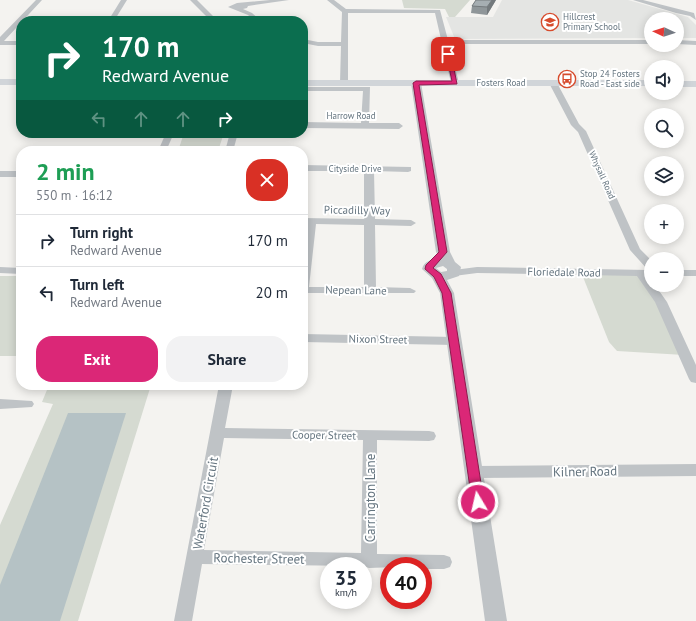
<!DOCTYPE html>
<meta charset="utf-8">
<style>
body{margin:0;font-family:"PT Sans",sans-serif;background:#f2f2f3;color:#1f2937;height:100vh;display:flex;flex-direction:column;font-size:15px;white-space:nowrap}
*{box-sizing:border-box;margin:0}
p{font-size:13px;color:#747a83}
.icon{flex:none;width:22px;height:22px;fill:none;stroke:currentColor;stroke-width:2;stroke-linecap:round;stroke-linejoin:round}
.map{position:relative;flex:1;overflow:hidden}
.side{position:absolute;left:16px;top:146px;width:292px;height:244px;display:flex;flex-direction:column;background:#fff;border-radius:16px;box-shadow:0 2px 10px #0003}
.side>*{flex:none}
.top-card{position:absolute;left:16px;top:16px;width:292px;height:122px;border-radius:16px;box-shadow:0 2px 10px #0003;background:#0b6e4f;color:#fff;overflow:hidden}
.needle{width:26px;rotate:274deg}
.fabs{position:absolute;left:644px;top:12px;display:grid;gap:8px}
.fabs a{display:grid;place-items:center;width:40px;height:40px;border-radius:50%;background:#fff;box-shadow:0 2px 10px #0003;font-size:20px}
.speed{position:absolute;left:320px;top:557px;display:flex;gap:8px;font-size:20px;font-weight:700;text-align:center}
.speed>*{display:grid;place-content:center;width:52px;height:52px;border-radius:50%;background:#fff;box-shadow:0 2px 10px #0003;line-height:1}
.speed small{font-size:10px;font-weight:400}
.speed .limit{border:6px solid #d22;background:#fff;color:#111}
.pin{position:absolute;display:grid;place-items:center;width:34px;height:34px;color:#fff;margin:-17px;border-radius:8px;box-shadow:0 2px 6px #0006}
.me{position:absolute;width:44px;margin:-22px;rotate:351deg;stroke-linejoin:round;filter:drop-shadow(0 0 3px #0008)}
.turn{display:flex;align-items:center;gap:14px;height:84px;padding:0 20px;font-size:18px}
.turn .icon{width:52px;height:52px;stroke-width:2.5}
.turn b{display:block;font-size:28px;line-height:34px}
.lanes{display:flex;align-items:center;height:38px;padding:0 20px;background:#0003;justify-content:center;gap:20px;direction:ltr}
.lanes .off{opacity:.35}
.round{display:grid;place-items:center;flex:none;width:42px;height:42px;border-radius:16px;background:#f2f2f3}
.summary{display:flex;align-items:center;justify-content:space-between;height:68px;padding:0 20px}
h1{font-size:24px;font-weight:700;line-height:30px;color:#1e9e55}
.primary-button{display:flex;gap:8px;margin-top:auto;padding:8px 20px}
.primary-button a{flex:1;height:46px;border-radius:16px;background:#db2777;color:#fff;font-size:16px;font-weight:700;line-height:46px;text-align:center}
.primary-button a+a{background:#f2f2f3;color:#1f2937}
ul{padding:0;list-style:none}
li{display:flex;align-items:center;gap:12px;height:52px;padding:0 20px;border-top:1px solid #e0e1e3}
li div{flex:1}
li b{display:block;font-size:15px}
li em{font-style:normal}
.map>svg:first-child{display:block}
.built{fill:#e4e5e3}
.green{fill:#d5dad1}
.water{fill:#b5c2c5}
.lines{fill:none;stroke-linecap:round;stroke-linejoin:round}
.minor{fill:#bfc3c6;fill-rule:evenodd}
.tertiary{fill:#bfc3c6;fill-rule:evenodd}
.secondary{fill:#d1d5d9;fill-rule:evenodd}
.wall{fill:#8f9699}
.shaded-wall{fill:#747a7d}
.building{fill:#a6aeb2;stroke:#747a7d}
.route{fill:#db2777;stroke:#8e194d}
.labels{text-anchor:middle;stroke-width:4;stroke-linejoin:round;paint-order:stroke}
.far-poi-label{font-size:9px;fill:#64747f;stroke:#fff;text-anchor:start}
.far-street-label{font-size:9px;fill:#64747f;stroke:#fff}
.street-label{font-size:11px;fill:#64747f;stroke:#fff}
.near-street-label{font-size:13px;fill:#64747f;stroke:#fff}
</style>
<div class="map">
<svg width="696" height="621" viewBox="0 0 696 621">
<rect width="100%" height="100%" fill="#f4f3f0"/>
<path class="built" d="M502,0H628L688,17L696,25V38H677V19H651V38L455,39L446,17H493Z"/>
<g class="green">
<path d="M402,0H470L455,17H449L445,9L404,8Z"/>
<path d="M184,133H224L218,151H178Z"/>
<path d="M581,272H640L684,355L617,351L609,342Z"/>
<rect x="0" y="276" width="21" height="80"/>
<path d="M49,385H151L78,621H0V525L53,404L42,402Z"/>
</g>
<path class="water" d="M68,413H126L60,621H0V585Z"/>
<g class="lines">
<g class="minor">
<path d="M36,0H42L4,41H21V45H0V37Z"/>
<path d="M121,0H127L114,21H108Z"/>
<path d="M190,0H197L218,21H211Z"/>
<path d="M270,0H289L248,6L247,8L243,9L252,13L261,21H254L248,15L228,7L237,3Z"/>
<path d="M327,0H334L346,9L440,10L448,40H651V44H449L459,83L455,85L451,83L435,13H348V83L344,85L340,83L341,46H318L303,43V39L318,42H341L342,12Z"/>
<path d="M633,0H643L694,13L696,20L690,16L676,13Z"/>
<path d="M677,40L696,41V45L677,44Z"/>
<path d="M550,81H556L579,124L586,131L640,249L651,260V276H649L651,285H655L667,302L696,365V383L691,382L689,379L655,302L637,276L477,273L454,276L448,273L454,270L477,267L648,270L630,250L578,132L571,125L549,83Z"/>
<path d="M303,87H370L369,123H399L403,126L399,129L303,128V122L361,123L363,91H303Z"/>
<path d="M166,133H174L166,151H158Z"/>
<path d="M230,133H238L233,151H225Z"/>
<path d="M303,165L411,167V171L408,172L374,171L375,219L411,220L416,223L411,226L375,225L376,287L410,288L416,291L414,293H303V243L305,224H303V218L364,219V171H303ZM316,224L364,225V287H309Z"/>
<rect x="0" y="171" width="21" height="6"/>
<path d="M0,267L21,268V274L0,273Z"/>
<rect x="677" y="270" width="19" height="6"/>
<path d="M303,334L454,337L460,341L454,345L303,342Z"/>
<path d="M219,385H233L225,428L429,431L434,432L436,436L434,440L429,441L377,440V554L444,555L450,557L452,562L450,567L444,569H423V566L369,568L363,566L202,564L192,621H174ZM224,438L363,440L361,553L204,550Z"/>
<path d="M0,399L32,401L34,404L32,407L0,409Z"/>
<path d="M696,464V476L474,478L469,476L466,472L469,468L474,466Z"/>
</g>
<path class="tertiary" d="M416,80L421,83L450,252L455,262L461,267L459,276L447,280L454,293L507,621H485L440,293L432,278L422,269C424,261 432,259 440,258L436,252L411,83ZM443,266L447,269V271L441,272L436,268Z"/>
<g class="secondary">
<rect x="0" y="79" width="21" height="6"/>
<rect x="303" y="80" width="348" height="6"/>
<rect x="677" y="81" width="19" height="6"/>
</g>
</g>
<path class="wall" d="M496,0L487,15L471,13L472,6Z"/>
<path class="shaded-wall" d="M492,0H496L487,15V7Z"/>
<path class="building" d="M476,0H492L487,7L472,6Z"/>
<path class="route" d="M448,52L451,54L457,84L419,85L447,252L433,268L441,274L451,293L484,502L482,505H474L472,502L442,293L434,277L425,269L426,265L439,252L413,83L416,81H452L446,54Z"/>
<defs>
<symbol id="school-ring" viewBox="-11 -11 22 22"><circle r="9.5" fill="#fff" stroke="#d74b2c" stroke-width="1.5"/><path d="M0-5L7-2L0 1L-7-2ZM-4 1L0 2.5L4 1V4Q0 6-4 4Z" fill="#d74b2c"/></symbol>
<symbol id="bus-ring" viewBox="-11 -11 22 22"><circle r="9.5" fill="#fff" stroke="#d74b2c" stroke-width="1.5"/><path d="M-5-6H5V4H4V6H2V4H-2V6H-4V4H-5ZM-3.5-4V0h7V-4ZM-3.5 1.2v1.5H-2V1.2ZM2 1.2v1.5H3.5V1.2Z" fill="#d74b2c"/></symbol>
</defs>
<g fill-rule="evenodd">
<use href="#school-ring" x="540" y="12" width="20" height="20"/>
<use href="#bus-ring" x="557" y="69" width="20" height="20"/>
</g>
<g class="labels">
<g class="far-poi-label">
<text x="563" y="20">Hillcrest<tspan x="563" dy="10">Primary School</tspan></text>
<text x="580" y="77">Stop 24 Fosters<tspan x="580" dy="10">Road - East side</tspan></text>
</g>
<g class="far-street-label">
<text x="501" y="86">Fosters Road</text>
<text x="351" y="119">Harrow Road</text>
<text x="355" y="172">Cityside Drive</text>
<text transform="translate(602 175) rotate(66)" y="3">Whysall Road</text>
</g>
<g class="street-label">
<text transform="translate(357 210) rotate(1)" y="4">Piccadilly Way</text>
<text transform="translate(564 272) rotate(1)" y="4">Floriedale Road</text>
<text transform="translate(356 290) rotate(1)" y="4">Nepean Lane</text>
<text transform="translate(378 339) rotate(1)" y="4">Nixon Street</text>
<text transform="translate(324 435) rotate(1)" y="4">Cooper Street</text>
</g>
<g class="near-street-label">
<text transform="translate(585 471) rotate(-1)" y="5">Kilner Road</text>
<text transform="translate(370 498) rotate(-90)" y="5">Carrington Lane</text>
<text transform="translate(205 503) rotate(-80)" y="5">Waterford Circuit</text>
<text transform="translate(259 558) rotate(1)" y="5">Rochester Street</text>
</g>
</g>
</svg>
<div class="fabs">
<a><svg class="needle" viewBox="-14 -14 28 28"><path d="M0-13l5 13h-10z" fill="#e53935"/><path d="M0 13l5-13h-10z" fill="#747a83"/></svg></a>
<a><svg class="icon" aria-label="sound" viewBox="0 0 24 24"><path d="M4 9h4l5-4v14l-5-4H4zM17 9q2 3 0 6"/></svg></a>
<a><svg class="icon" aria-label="search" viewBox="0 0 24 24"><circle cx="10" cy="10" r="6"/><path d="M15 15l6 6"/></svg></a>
<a><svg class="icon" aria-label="layers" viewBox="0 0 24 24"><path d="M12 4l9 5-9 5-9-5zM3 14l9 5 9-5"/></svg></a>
<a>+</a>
<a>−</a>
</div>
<div class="speed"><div>35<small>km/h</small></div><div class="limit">40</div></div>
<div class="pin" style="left:448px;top:54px;background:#d93025"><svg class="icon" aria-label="arrive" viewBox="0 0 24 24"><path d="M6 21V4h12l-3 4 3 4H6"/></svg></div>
<svg class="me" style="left:478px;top:502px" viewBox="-20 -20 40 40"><circle r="17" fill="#db2777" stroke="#fff" stroke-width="3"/><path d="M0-11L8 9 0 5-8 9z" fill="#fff"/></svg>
<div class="top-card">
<div class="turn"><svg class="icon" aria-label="right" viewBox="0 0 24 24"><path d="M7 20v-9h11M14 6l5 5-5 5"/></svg><div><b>170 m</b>Redward Avenue</div></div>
<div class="lanes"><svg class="icon off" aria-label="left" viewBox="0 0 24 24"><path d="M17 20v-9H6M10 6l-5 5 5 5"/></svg><svg class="icon off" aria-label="ahead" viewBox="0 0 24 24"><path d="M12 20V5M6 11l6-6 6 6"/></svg><svg class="icon off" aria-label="ahead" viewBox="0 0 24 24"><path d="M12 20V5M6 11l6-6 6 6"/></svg><svg class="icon" aria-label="right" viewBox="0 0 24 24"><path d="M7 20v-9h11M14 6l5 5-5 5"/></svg></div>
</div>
<section class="side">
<div class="summary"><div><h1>2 min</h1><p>550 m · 16:12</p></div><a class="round" style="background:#d93025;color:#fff"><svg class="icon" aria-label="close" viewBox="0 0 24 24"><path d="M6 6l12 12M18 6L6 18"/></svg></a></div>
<ul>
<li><svg class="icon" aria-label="right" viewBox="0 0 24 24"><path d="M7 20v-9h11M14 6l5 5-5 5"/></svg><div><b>Turn right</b><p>Redward Avenue</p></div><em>170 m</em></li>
<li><svg class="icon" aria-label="left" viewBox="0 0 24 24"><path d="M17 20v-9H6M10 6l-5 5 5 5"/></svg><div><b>Turn left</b><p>Redward Avenue</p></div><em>20 m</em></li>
</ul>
<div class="primary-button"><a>Exit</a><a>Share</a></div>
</section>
</div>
